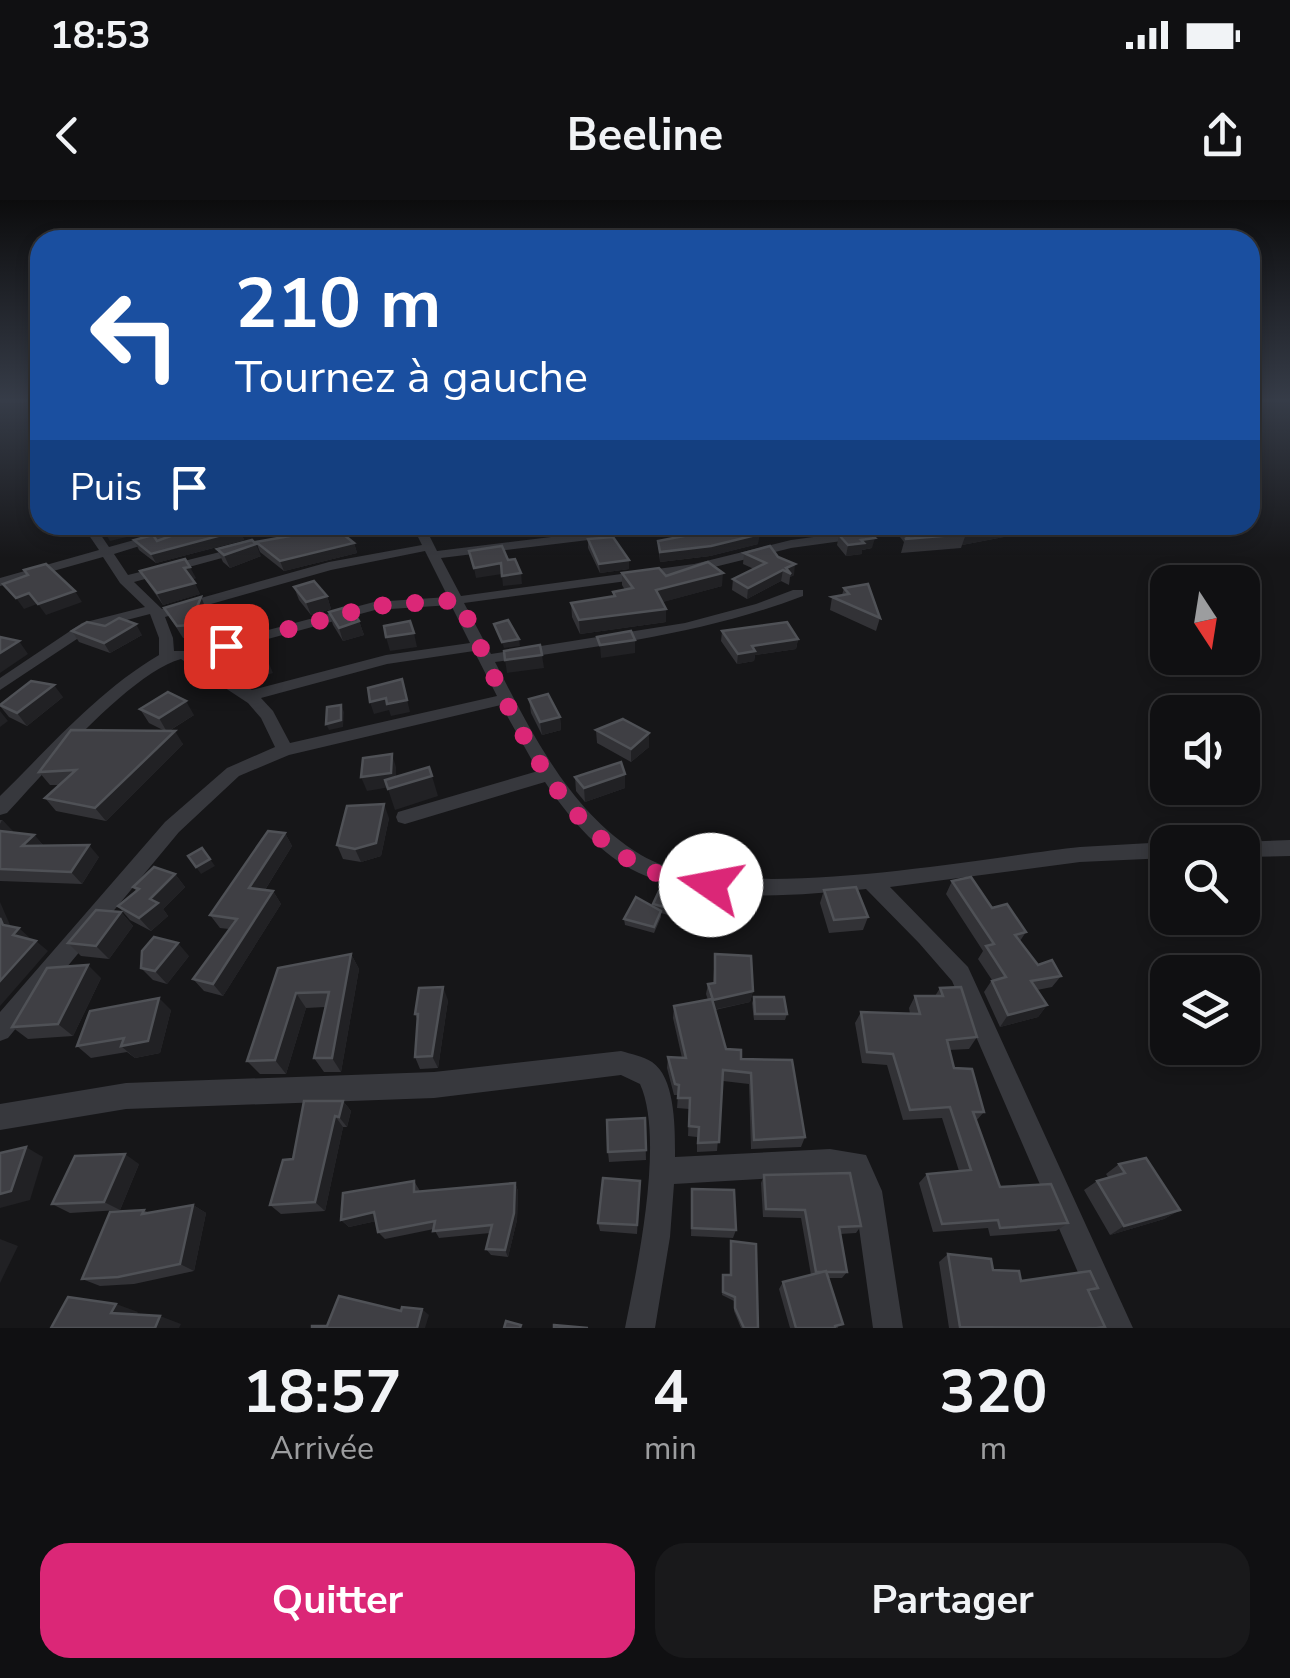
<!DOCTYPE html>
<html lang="fr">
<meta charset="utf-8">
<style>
body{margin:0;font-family:"Nunito Sans",sans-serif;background:#19191b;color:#f1f3f6;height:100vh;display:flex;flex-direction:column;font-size:38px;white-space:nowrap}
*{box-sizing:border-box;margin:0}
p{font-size:32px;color:#9c9d9f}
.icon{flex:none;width:55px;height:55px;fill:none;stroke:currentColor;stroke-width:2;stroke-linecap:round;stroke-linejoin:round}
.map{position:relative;height:1128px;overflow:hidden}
.side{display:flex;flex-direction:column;background:#101012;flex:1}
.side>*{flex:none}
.top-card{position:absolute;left:30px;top:30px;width:1230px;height:305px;border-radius:30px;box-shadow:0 5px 15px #0003,0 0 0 2px #303032;background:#1a4fa0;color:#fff;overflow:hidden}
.needle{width:65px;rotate:168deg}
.controls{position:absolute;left:1150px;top:365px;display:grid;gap:20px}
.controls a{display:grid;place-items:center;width:110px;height:110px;border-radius:20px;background:#101012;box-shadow:0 5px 15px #0003,0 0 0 2px #303032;font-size:50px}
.pin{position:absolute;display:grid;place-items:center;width:85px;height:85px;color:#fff;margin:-42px;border-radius:20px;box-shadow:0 5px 15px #0006}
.me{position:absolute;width:110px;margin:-55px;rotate:282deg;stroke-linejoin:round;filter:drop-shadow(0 0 8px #0008)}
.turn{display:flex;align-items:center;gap:35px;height:210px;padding:0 40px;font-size:45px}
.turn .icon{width:130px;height:130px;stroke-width:2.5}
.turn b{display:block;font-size:70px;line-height:85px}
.then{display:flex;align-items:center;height:95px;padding:0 40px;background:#0003;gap:20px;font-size:38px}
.eta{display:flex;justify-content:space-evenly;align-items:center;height:170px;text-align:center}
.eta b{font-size:60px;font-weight:700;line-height:70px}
.cta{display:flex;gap:20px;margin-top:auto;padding:20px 40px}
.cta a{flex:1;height:115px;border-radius:30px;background:#db2777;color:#fff;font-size:40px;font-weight:700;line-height:115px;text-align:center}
.cta a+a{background:#19191b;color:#f1f3f6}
.status{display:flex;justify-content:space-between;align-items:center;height:70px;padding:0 50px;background:#101012;direction:ltr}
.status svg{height:28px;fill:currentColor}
header{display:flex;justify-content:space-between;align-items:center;height:130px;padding:0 40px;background:#101012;font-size:45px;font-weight:700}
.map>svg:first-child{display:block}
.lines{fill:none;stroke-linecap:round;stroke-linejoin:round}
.street{fill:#37383d;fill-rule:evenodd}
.wall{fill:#323236}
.shaded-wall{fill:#212124}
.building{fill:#3f3f44;stroke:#4f5156;stroke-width:2.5}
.route{stroke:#db2777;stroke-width:18;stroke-dasharray:0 32.4}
</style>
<div class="status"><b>18:53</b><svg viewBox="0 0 49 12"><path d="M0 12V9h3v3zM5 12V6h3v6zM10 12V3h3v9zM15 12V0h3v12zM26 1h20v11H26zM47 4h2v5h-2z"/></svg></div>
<header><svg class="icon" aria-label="back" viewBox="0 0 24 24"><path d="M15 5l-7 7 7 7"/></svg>Beeline<svg class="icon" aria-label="share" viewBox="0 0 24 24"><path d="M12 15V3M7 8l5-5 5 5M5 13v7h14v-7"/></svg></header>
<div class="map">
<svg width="1290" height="1128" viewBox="0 0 1290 1128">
<rect width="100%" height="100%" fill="#161618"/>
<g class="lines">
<g class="street">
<path d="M0,200H27L23,203H0Z"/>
<path d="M82,325H94L109,347L188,325H207L114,354L128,375L244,346V352L134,382L162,409L329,362L422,345L412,325H424L437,351L650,325H685L679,329L441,358L461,396L694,364L791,340L903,325H935L929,329L791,348L694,372L464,403L491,454L685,423L756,404L793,390H803V396C703,434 600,446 495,462C532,534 570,612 641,655C729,708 977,658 1080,647L1168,642H1169L1168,658L1080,662L890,687L968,767L1133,1128H1102L952,781L919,743L866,689C791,696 700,705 631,669C596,650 567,615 545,582L405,624L398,622L396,617L398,612L538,571L501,505L289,555L239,576L179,632L8,838L0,841V812L165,622L227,568L275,547L261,518L248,503L181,459C130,473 45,572 7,613L0,615V596C50,547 98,491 159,455V438L150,414L92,429L0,490V478L82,423L145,407L120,383L103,357L0,386V378L99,350ZM425,351L448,397L374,402L189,451H174L173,438L165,417L331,370ZM451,405L470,443L386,455L252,490L201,457L375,410ZM474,451L497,496L290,543L273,511L261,498L387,464Z"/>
<path d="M1290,640V656L1242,657V642H1238Z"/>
<path d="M621,851C631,854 643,856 652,862C676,878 675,931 675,957L830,949L866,955L882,991L903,1128H873L854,992L848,978L830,975L674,984L670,1037L655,1128H625C637,1068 665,939 640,884L621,875L434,898L126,909L0,930V904L126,883L434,872Z"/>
</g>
</g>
<g class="wall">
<path d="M189,325L240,330L244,340L156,363L139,350L134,340L157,341L191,328Z"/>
<path d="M367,325H393L389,336L376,328L368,329Z"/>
<path d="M701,325H725L758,344L710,356L660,362L658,341L701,333Z"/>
<path d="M903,325H1078L1075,333L1030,332L962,345L961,348L901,353L904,342L900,337Z"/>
<path d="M839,335L872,348L862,350V354L846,356L837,345Z"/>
<path d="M588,339L629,369L600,373L588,348Z"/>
<path d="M256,342L354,343L357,353L284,371L260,352Z"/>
<path d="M217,349L261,356L230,368L223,362Z"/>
<path d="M744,353L794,375L790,377L789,385L781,381L747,399L732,390L733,379L754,369L743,364Z"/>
<path d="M140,371L196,378L192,379L200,394L163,405L147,382Z"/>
<path d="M622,373L666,376L722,386L662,402L666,409V422L580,434L572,417L571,403L613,396V392L625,390L622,385Z"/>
<path d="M294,387L327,396L331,409L311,415L299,400Z"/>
<path d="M844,388L880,418L876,431L830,410L832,397L842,395Z"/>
<path d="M201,397L206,409L196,436L183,438L164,408Z"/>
<path d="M329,412L359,421L364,435L343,441L333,425Z"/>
<path d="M105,426L142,435L110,453L79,442L72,431Z"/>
<path d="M722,431L798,439L796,449L755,455L754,461L737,464L721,441Z"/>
<path d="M63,497L27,526L9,517L0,506Z"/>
<path d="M529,499L560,517L561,530L542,535L531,513Z"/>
<path d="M140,509L194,515L169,531L183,544L106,621L56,611L45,598L60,585H50L39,572L165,531L149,523Z"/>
<path d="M596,530L649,533V547L631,562L597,543Z"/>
<path d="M575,577L625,588L585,602L576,591Z"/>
<path d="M389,618L381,656L361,662L343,659L337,645Z"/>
<path d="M0,620H2L13,632L34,635L44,646L99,657L82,684L0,681Z"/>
<path d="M285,633L292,646L265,690L273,691L281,704L223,796L204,791L193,779L229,729L220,728L210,715Z"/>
<path d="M175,674L185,687L163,709L168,716L151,731L130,720L118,706L136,691L133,687Z"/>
<path d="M952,681L1026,732L1020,741L1038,765L1061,776L1052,787L1037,790L1047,805L1038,817L1000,827L984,792L992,780L978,759L983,751L946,694Z"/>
<path d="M824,690L868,717L863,730L829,733L820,703Z"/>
<path d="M673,696V703L668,715L661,713V717L654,733L625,725L624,719L653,706V704Z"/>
<path d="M121,712L133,726L109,759L81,756L68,743Z"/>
<path d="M351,754L359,769L341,872H324L314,858L325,807L306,808L286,874H260L247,861L278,768Z"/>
<path d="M715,754L753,791L750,802L715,810L726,849L741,859L805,937L801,947L751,949L749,884L723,881L717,951L697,952V937L688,936L689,909L677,908L678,895H674L667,868L668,857L682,858L673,818L674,806L708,800L706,794L708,784L713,783Z"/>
<path d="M189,756L167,784L153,780L141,768Z"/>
<path d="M101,778L73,836L28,839L12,827Z"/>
<path d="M940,788L977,837L969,849L949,850L954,868L984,912L976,921L1000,987L1068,1023L1056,1031L990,1036L988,1028L933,1032L919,983L927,974L959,971L942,918L903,920L887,865L862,863L855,823L861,812L910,814L909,808L915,796H935Z"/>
<path d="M754,797L787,814L785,820H754L752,803Z"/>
<path d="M448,800L438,868L420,869L415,857L418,821L415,814Z"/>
<path d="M171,810L160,853L135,858L127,852L91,858L77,846Z"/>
<path d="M343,901L351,911L347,927H343L325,1011L281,1014L270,1005L293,959Z"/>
<path d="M645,918L646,960L609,962L608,952Z"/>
<path d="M139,964L120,1010L70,1013L52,1004Z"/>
<path d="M1119,964L1180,1010L1164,1019L1110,1035L1084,990L1097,981L1108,977L1106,974Z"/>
<path d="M764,975L861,1026L856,1033L840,1034L847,1072L842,1078H828L838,1128H790L779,1089L783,1082L811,1075L801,1018L763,1017L761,983Z"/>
<path d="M414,981L420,991L515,983L518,991L517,1020L508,1057L491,1055L486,1049L490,1033L439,1038L434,1029L385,1039L378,1032L376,1021L349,1027L341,1020Z"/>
<path d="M640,981L637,1034L600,1031L598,1023Z"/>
<path d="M692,989L736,1030L733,1038L691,1036Z"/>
<path d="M193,1005L206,1013L194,1071L134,1084L100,1086L82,1079L144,1010L149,1013Z"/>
<path d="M731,1041L758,1128H741L734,1111V1101L722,1095L723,1075H730Z"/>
<path d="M948,1054L993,1070L1021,1081L1098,1088L1089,1092L1105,1127L1101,1128H949L939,1062Z"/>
</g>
<g class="shaded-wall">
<path d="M128,325H144L148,332L110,341L104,331Z"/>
<path d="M271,325H319L274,331Z"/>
<path d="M339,325H353L355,331L341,333Z"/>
<path d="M827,325H851V328L825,332Z"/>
<path d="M996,325H1032L1030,332L962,345L966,334L963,331Z"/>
<path d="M240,330L244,340L156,363L151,354Z"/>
<path d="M760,334L758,344L710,356L660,362V352Z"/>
<path d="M875,338L872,348L862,350V354L846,356L848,345Z"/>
<path d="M354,343L357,353L284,371L280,361Z"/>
<path d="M256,344L261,356L230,368L224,355Z"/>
<path d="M629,360V369L600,373L599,364Z"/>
<path d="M501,363L502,374L476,378L474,368Z"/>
<path d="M795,364L794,375L790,377L791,374L786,368Z"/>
<path d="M190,367L196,378L189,380L184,368Z"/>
<path d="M783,370L781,381L747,399L748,388Z"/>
<path d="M521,373L522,384L503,386L502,376Z"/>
<path d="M723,373L722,386L656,404V390Z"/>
<path d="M195,383L200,394L163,405L157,393Z"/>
<path d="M75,391L82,402L46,415L38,404Z"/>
<path d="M29,393L37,404L24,409L16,398Z"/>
<path d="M327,396L331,409L311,415L306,402Z"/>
<path d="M201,397L206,409L196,436L190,425Z"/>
<path d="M666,409V422L580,434L579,420Z"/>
<path d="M359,421L364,435L343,441L339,428Z"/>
<path d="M136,424L142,435L110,453L104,443Z"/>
<path d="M414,433L417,447L390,451L386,437Z"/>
<path d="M519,439L520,446L504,448L502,442Z"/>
<path d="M798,439L796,449L755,455L754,461L737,464L738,454L752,446Z"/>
<path d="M635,440V453L601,458L600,445Z"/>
<path d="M19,441L28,454L0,473V453Z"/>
<path d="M542,455L544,468L507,473L505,460Z"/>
<path d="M267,459L273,473L246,482L239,468Z"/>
<path d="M402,479L410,512L391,516L389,510L374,514L370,502Z"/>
<path d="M54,485L63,497L27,526L17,513Z"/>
<path d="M186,501L194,515L167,532L159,518Z"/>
<path d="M341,505L344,512L343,527L329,530L326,524Z"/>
<path d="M0,511L8,521L0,527Z"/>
<path d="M560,517L561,530L542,535L540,522Z"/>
<path d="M175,531L183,544L106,621L95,608Z"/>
<path d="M649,533V547L631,562V549Z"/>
<path d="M392,554L396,567V586L367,591L361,577Z"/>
<path d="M625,574V588L585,602L584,588Z"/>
<path d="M432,576L438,596L395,610L388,589Z"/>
<path d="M384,604L389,618L381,656L361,662L355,649Z"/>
<path d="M2,620L13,631L8,642L0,634V624Z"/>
<path d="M285,633L292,646L258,701L249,688Z"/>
<path d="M34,635L45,647L22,646Z"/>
<path d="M89,645L99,657L82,684L71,672Z"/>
<path d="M210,659L215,666L201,674L196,667Z"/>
<path d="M175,674L185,687L163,709L168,716L151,731L139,718L150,699Z"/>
<path d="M273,691L281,704L223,796L213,784Z"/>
<path d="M0,702L14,734L19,728L31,739L25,746L3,725L0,718Z"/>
<path d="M121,712L133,726L109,759L96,746Z"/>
<path d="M36,741L48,751L0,806V781Z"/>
<path d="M178,743L189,756L167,784L155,771Z"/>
<path d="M351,754L359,769L341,872L332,858Z"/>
<path d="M88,765L101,778L73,836L58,824Z"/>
<path d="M443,787L448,800L438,868L432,856Z"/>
<path d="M753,791L750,802L712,810L713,800Z"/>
<path d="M296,793L306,808L286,874L275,860Z"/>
<path d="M159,798L171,810L160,853L135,858L121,846Z"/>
<path d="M1047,805L1038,817L1000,827L1008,815Z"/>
<path d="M343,901L351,911L347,927L339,917Z"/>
<path d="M335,916L343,927L325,1011L315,1002Z"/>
<path d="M26,947L43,957L30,1000L0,1008V994Z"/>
<path d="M125,954L139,964L120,1010L104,1002Z"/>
<path d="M515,983L518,991L517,1020L508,1057L505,1050Z"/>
<path d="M193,1005L206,1013L194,1071L180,1064Z"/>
<path d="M1180,1010L1164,1019L1110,1035L1124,1026Z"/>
<path d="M374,1012L381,1020L349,1027L341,1020Z"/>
<path d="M0,1039L18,1046L0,1083Z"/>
<path d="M116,1104L138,1112L133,1121L111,1113Z"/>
<path d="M422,1109L429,1115L425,1128H417Z"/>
<path d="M160,1116L181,1124L179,1128H155Z"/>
</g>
<g class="building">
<path d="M99,325H128L104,331Z"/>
<path d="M190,325H235L240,330L151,354L134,340L153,335L157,341L193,328Z"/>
<path d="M704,325H725L727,327L753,325L760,334L711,346L660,352L658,341L710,331Z"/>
<path d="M905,325H996L963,331L966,334L905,339L913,334Z"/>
<path d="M333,326L354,343L280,361L256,342L329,329Z"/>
<path d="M867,331L875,338L861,340L864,343L848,345L839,335Z"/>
<path d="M613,337L629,360L599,364L588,339Z"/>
<path d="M252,340L256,344L224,355L217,349Z"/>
<path d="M502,346L508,360L515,359L521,373L502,376L501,363L474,368L469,351Z"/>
<path d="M770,346L778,357L795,364L786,368L791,374L783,370L748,388L733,379L766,363L744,353Z"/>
<path d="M185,359L190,367L184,368L195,383L157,393L140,371Z"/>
<path d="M708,362L723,373L656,390L666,409L579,420L571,403L615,396L613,392L633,388L622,373L659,368L666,376Z"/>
<path d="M46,364L75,391L38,404L29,393L16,398L3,384L28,375L24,370Z"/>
<path d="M314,381L327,396L306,402L294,387Z"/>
<path d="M868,384L880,418L832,397L849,394L844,388Z"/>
<path d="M201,397L190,425L177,426L164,408Z"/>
<path d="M350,406L359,421L339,428L329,412Z"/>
<path d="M119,418L136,424L104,443L72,431L87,422L105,426Z"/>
<path d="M508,420L519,439L502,442L494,424Z"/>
<path d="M410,421L414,433L386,437L384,426Z"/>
<path d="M787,422L798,439L752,446L755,451L738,454L722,431Z"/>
<path d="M631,431L635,440L600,445L597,437Z"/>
<path d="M257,435L267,459L239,468L229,445Z"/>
<path d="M0,437L19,441L0,453Z"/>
<path d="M540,445L542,455L505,460L504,451Z"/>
<path d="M402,479L407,500L387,504L386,498L370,502L368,488Z"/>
<path d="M31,481L54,485L17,513L0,505Z"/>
<path d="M168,492L186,501L159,518L140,509Z"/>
<path d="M548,494L560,517L540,522L529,499Z"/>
<path d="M341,505V520L326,524L327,507Z"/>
<path d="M623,519L649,533L631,549L596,530Z"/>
<path d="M71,530L175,531L95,608L45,598L76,570L39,572Z"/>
<path d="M392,554L391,573L361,577L363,558Z"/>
<path d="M621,562L625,574L584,588L575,577Z"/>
<path d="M429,567L432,576L388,589L385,580Z"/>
<path d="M384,604L376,643L355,649L337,645L347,606Z"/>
<path d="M0,631L34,635L22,646L89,645L71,672L0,669Z"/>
<path d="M268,631L285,633L249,688L273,691L213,784L193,779L237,719L210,715Z"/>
<path d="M202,648L210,659L196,667L188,656Z"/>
<path d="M154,667L175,674L150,699L158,703L139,718L118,706L139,689L133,687Z"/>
<path d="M971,677L992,708L1007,704L1026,732L1015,735L1038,765L1052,760L1061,776L1031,781L1047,805L1008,815L992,781L1006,777L986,746L994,744L952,681Z"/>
<path d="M856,687L868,717L834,720L824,690Z"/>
<path d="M659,691L673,696L668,708L653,704Z"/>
<path d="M636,697L661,711L654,727L624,719Z"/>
<path d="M96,710L121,712L96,746L68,743Z"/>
<path d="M0,718L3,725L19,728L13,735L36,741L0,781Z"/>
<path d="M154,737L178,743L155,771L141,768L142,751Z"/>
<path d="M351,754L332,858H314L329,792L296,793L275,860L247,861L278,768Z"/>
<path d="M715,754L751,756L753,791L713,800L708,784L715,783Z"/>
<path d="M88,765L58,824L12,827L47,768Z"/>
<path d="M443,787L432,856L415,857L418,814H415L419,788Z"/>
<path d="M961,787L977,837L947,840L954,868L972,869L984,912H973L1000,987L1051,984L1068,1023L1000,1028L998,1020L942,1024L927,974L971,970L950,907L910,910L893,854L867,852L861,812L920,814L915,796H943L940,788Z"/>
<path d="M754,797H784L787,814H755Z"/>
<path d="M159,798L148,841L121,846L124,838L77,846L90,811Z"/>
<path d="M712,799L726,849L741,850V859L792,860L805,937L754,940L751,873L723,870L719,942L698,943L699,927L689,926L690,898H678L679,885L675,884L668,857L686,858L674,806Z"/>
<path d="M304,901H343L339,917L335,916L315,1002L270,1005L283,960L293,959Z"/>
<path d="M645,918L646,950L608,952L607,920Z"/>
<path d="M26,947L11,991L0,994V953Z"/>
<path d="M125,954L104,1002L52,1004L75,956Z"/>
<path d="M1146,958L1180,1010L1124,1026L1097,981L1125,973L1119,964Z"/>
<path d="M850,973L861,1026L839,1027L847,1072H816L805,1010L766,1009L764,975Z"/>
<path d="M603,978L640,981L637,1025L598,1023Z"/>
<path d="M414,981V992L515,983L514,1013L505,1050L486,1049L492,1025L433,1031L435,1021L378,1032L374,1012L341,1020L343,993Z"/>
<path d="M692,989L734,990L736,1030L692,1028Z"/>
<path d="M193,1005L180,1064L118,1077L82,1079L110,1012L144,1010L142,1014Z"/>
<path d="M731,1041L756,1044L758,1128H744L735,1108V1097L723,1092V1075H731Z"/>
<path d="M948,1054L991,1059L993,1070L1019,1071L1021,1081L1090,1071L1098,1088L1088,1090L1105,1127L1096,1128L960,1127Z"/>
<path d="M826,1071L843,1124L835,1126V1128H796L783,1082Z"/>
<path d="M339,1096L401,1111L402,1107L422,1109L417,1128H312V1126H327Z"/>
<path d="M68,1097L116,1104L111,1113L160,1116L155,1128H51Z"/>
<path d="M506,1121L521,1125L520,1128H504Z"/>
<path d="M554,1125L588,1128H554Z"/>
</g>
<linearGradient id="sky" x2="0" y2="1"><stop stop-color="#0c0c0d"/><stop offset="0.56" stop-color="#363c48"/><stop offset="1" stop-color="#363c48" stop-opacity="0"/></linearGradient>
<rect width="1290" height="358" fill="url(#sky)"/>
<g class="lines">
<path class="route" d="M226,446L374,406L459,400C503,494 557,642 665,676C680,681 696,682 711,685"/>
</g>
</svg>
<div class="controls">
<a><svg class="needle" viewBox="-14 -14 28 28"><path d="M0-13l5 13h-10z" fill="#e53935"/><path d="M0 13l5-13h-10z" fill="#9c9d9f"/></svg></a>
<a><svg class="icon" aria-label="sound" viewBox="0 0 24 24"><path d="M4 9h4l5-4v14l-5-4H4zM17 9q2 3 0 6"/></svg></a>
<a><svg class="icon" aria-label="search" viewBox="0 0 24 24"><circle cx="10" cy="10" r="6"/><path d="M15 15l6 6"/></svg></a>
<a><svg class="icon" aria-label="layers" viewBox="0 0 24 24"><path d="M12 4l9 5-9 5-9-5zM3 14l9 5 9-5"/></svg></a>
</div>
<div class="pin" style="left:226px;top:446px;background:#d93025"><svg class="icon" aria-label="arrive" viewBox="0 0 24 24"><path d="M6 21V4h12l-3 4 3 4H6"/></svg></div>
<svg class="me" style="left:711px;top:685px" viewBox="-20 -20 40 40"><circle r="19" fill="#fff"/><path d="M0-13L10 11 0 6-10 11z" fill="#db2777"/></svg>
<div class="top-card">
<div class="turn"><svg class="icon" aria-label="left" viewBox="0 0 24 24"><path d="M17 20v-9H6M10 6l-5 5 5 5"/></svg><div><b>210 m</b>Tournez à gauche</div></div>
<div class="then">Puis<svg class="icon" aria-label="arrive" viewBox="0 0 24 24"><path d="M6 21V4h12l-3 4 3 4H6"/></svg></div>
</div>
</div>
<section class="side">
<div class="eta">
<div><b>18:57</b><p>Arrivée</p></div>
<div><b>4</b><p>min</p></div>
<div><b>320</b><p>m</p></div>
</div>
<div class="cta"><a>Quitter</a><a>Partager</a></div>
</section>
